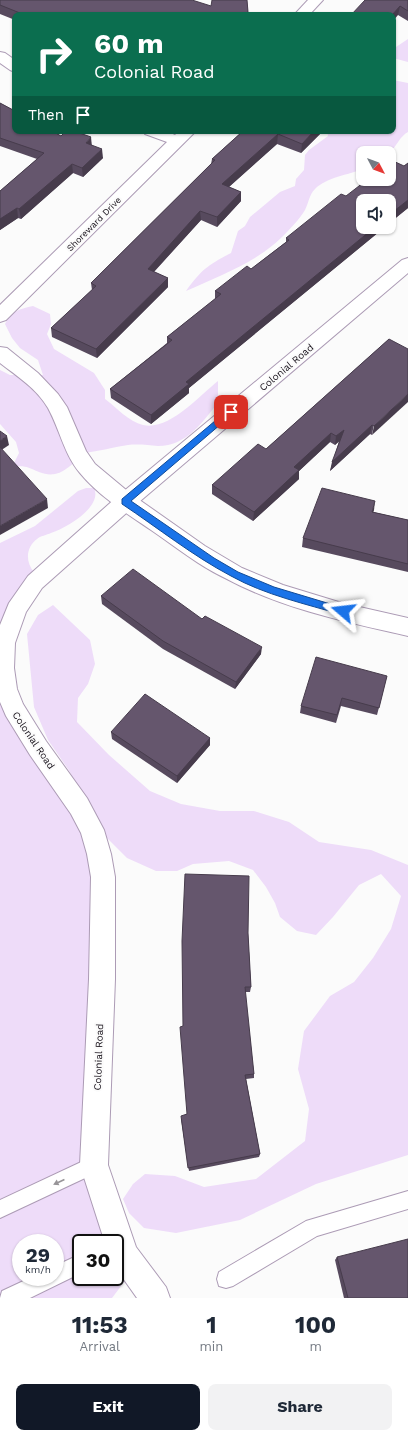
<!DOCTYPE html>
<style>
body{margin:0;font-family:"Work Sans",sans-serif;background:#f2f2f3;color:#1f2937;height:100vh;display:flex;flex-direction:column;font-size:15px;white-space:nowrap}
*{box-sizing:border-box;margin:0}
p{font-size:13px;color:#747a83}
.icon{flex:none;width:22px;height:22px;fill:none;stroke:currentColor;stroke-width:2;stroke-linecap:round;stroke-linejoin:round}
.map{position:relative;height:1298px;overflow:hidden}
.side{display:flex;flex-direction:column;background:#fff;flex:1}
.side>*{flex:none}
.banner{position:absolute;left:12px;top:12px;width:384px;height:122px;border-radius:8px;box-shadow:0 1px 3px #0004;background:#0b6e4f;color:#fff;overflow:hidden}
.needle{width:26px;rotate:131deg}
.fabs{position:absolute;left:356px;top:146px;display:grid;gap:8px}
.fabs a{display:grid;place-items:center;width:40px;height:40px;border-radius:8px;background:#fff;box-shadow:0 1px 3px #0004;font-size:20px}
.speed{position:absolute;left:12px;top:1234px;display:flex;gap:8px;font-size:20px;font-weight:700;text-align:center}
.speed>*{display:grid;place-content:center;width:52px;height:52px;border-radius:50%;background:#fff;box-shadow:0 1px 3px #0004;line-height:1}
.speed small{font-size:10px;font-weight:400}
.speed .limit{border:2px solid #111;border-radius:6px;background:#fff;color:#111}
.pin{position:absolute;display:grid;place-items:center;width:34px;height:34px;color:#fff;margin:-17px;border-radius:8px;box-shadow:0 2px 6px #0006}
.me{position:absolute;width:44px;margin:-22px;rotate:287deg;stroke-linejoin:round;filter:drop-shadow(0 0 3px #0008)}
.turn{display:flex;align-items:center;gap:14px;height:84px;padding:0 16px;font-size:18px}
.turn .icon{width:52px;height:52px;stroke-width:2.5}
.turn b{display:block;font-size:28px;line-height:34px}
.then{display:flex;align-items:center;height:38px;padding:0 16px;background:#0003;gap:8px;font-size:15px}
.eta{display:flex;justify-content:space-evenly;align-items:center;height:68px;text-align:center}
.eta b{font-size:24px;font-weight:700;line-height:28px}
.primary-button{display:flex;gap:8px;margin-top:auto;padding:8px 16px}
.primary-button a{flex:1;height:46px;border-radius:8px;background:#111827;color:#fff;font-size:16px;font-weight:700;line-height:46px;text-align:center}
.primary-button a+a{background:#f2f2f3;color:#1f2937}
.map>svg:first-child{display:block}
.green{fill:#eedcf9;fill-rule:evenodd}
.lines{fill:none;stroke-linecap:round;stroke-linejoin:round}
.service-casing{stroke:#ac9bb5;stroke-width:2}
.minor-casing{stroke:#ac9bb5;stroke-width:2}
.tertiary-casing{stroke:#ac9bb5;stroke-width:2}
.service{fill:#fff;fill-rule:evenodd}
.minor{fill:#fff;fill-rule:evenodd}
.tertiary{fill:#fff;fill-rule:evenodd}
.wall{fill:#574a5e}
.shaded-wall{fill:#473c4c}
.building{fill:#65566d;stroke:#473c4c}
.oneway{fill:#979498}
.route{fill:#1a73e8;stroke:#114b97}
.labels{text-anchor:middle;stroke-width:4;stroke-linejoin:round;paint-order:stroke}
.far-street-label{font-size:9px;fill:#17111a;stroke:#fbfbfb}
.street-label{font-size:10px;fill:#17111a;stroke:#fbfbfb}
</style>
<div class="map">
<svg width="408" height="1298" viewBox="0 0 408 1298">
<rect width="100%" height="100%" fill="#fbfbfb"/>
<g class="green">
<path d="M408,39V62L393,58V49Z"/>
<path d="M393,80L408,83V132C400,136 396,147 389,154L363,153V169C348,175 327,177 315,189C309,195 309,202 305,210C299,220 289,230 281,238C255,263 219,276 186,291C201,270 208,265 231,253L238,231L245,226L250,217L280,192L295,186L296,179L304,170L305,155L309,150L328,136L327,131H393Z"/>
<path d="M33,306L50,314L51,324L47,334L54,349L94,373L105,390V399C116,407 129,422 143,425C169,431 199,396 218,381V403C202,422 187,446 158,446C148,445 138,444 128,445C112,447 98,452 82,453C71,467 58,480 39,472C27,467 25,465 12,467L19,453L16,442L0,424V370L10,375H43L38,360L20,348L12,338L5,324C11,311 20,309 33,306Z"/>
<path d="M86,488H94C103,507 66,528 51,533C47,535 40,536 37,539C26,547 25,562 34,572L3,668L92,830L94,1165L134,1269L112,1298H0V543L35,526L78,491ZM21,1243H55V1277H21ZM81,1243H115V1277H81Z"/>
<path d="M53,605L90,640L95,664L88,684L78,698L77,722L109,755L150,791L181,804L220,811H254L289,822L319,842L371,850L408,865V1155L316,1184L240,1220L176,1233L144,1228L129,1213L123,1199L133,1184L145,1174L175,1176L204,1187L256,1179L305,1141L309,1109L298,1069L304,1031L330,996L354,982L373,958L391,929L401,896L381,874L359,885L333,917L316,935L297,931L280,917L275,903L266,887L253,870L229,861L193,864L177,871H156L127,858L107,838L68,769L48,740L34,707L27,634L38,615Z"/>
</g>
<g class="lines">
<defs>
<g id="service">
<path d="M94,1156L100,1159L103,1165L100,1171L0,1218V1200Z"/>
<path d="M408,1191V1209L317,1236L233,1286L226,1288L219,1286L217,1279L219,1272L306,1221Z"/>
<path d="M81,1254V1273L30,1298H0L2,1291L32,1277H55V1266Z"/>
</g>
<g id="minor">
<path d="M308,0H323L309,15H294Z"/>
<path d="M0,52L5,53L15,60V72L10,70L0,63Z"/>
<path d="M143,131H166L175,135L179,131H196L6,320L0,322V305L167,142L145,134Z"/>
<path d="M0,347L7,348L38,373L58,394L67,407L86,451L95,464L131,494L205,546L242,568L283,585L342,603L408,618V636C347,622 283,609 227,579C199,566 176,547 151,530C126,513 99,496 80,473C64,454 60,430 48,408C37,389 17,376 0,363Z"/>
</g>
<path id="tertiary" d="M408,258V273L132,508L42,588L26,612L15,643L14,668L17,689L23,704L46,741L87,798L104,830L111,854L115,877V979L108,1165L136,1247L166,1287L170,1298H137L115,1267V1243H105L80,1165L89,979L91,877L87,854L81,833L71,814L30,755L6,716L0,702V625L9,603L28,576L118,496L402,260Z"/>
</defs>
<use href="#service" class="service-casing"/>
<use href="#minor" class="minor-casing"/>
<use href="#tertiary" class="tertiary-casing"/>
<use href="#service" class="service"/>
<use href="#minor" class="minor"/>
<use href="#tertiary" class="tertiary"/>
</g>
<g class="wall">
<path d="M0,0L211,6L247,0L248,15H15V20L0,14Z"/>
<path d="M408,0V21L398,15H351Z"/>
<path d="M0,103L61,136L92,145L103,158L83,177L73,173L21,219L18,218L0,230V191L37,159L0,146Z"/>
<path d="M243,131H323L301,153L277,144L229,187L241,192V201L217,227L201,220L154,272L168,278V287L97,358L52,337L51,328L92,290L91,283L211,164L212,159Z"/>
<path d="M408,163V208L189,388V393L151,424L111,398L110,389L167,343V337L215,299V291L251,269L286,242V238L346,196L404,166Z"/>
<path d="M389,339L372,435L370,434L330,471L339,441L335,445L330,442L299,471V479L253,521L212,494V485L266,449Z"/>
<path d="M374,510L373,512L408,520V572L302,547L303,538Z"/>
<path d="M101,596L202,619L261,654L235,689L163,649L102,604Z"/>
<path d="M387,676L377,715L341,706L336,723L300,713L301,706Z"/>
<path d="M111,732L210,738V745L177,783L112,739Z"/>
<path d="M248,933L251,987L250,992H245L254,1074V1078L246,1079L260,1154L259,1157L189,1171L181,1119L187,1114Z"/>
<path d="M337,1257L408,1298H344L335,1260Z"/>
</g>
<g class="shaded-wall">
<path d="M400,6L398,15L393,21V15H392Z"/>
<path d="M248,12V15H242Z"/>
<path d="M314,131H323L301,153L302,144Z"/>
<path d="M278,134L277,144L222,193V184Z"/>
<path d="M91,137L92,147L86,143Z"/>
<path d="M102,149L103,158L83,177L82,168Z"/>
<path d="M72,164L73,173L21,219L19,209Z"/>
<path d="M241,192V201L217,227V217Z"/>
<path d="M408,200V208L389,223V215Z"/>
<path d="M17,208L18,218L0,230V219Z"/>
<path d="M200,211L201,220L148,278V269Z"/>
<path d="M375,227H385L189,388V393L151,424V415L186,382Z"/>
<path d="M168,278V287L97,358L96,349Z"/>
<path d="M408,394V402L372,435L374,426Z"/>
<path d="M372,425L370,434L330,471L332,462Z"/>
<path d="M344,430L343,438L335,445L336,436Z"/>
<path d="M331,433L330,442L299,471V479L253,521L254,512L294,467Z"/>
<path d="M7,436L9,445L0,451V441Z"/>
<path d="M47,499L48,508L0,535V526Z"/>
<path d="M375,501L374,510L370,520L372,512Z"/>
<path d="M262,647L261,654L235,689L236,682Z"/>
<path d="M210,738V745L177,783V776Z"/>
</g>
<g class="building">
<path d="M0,0H192L211,6L212,0H247L248,12L242,15H25L0,5Z"/>
<path d="M365,0H408V11L400,6L392,15H351Z"/>
<path d="M0,103L15,111V131H52L61,136L66,131H74L91,137L86,143L102,149L82,168L72,164L19,209L17,208L0,219V191L44,153L0,138Z"/>
<path d="M243,131H314L302,144L278,134L222,184L241,192L217,217L200,211L148,269L168,278L96,349L51,328L96,286L91,283L215,160L212,159Z"/>
<path d="M391,160L404,166L408,163V200L389,215V201H363V227H375L186,382L189,384L151,415L110,389L172,340L167,337L221,294L215,291L247,266L251,269L289,240L286,238L341,194L346,196L368,179H389V162Z"/>
<path d="M389,339L408,349V394L374,426L372,425L332,462L344,430L336,436L331,433L294,467L299,470L254,512L212,485L258,444L266,449Z"/>
<path d="M0,431L7,436L0,441Z"/>
<path d="M0,447L47,499L0,526Z"/>
<path d="M322,488L375,501L372,512L408,520V564L303,538Z"/>
<path d="M133,569L202,619L205,616L262,647L236,682L163,641L101,596Z"/>
<path d="M316,657L387,676L379,708L342,698L337,715L301,706Z"/>
<path d="M145,694L210,738L177,776L111,732Z"/>
<path d="M185,874L249,876L248,933L251,987H245L254,1074L245,1075L260,1154L188,1168L181,1116L187,1114L180,1027L183,1026L182,941Z"/>
<path d="M408,1239V1298H348L337,1257Z"/>
</g>
<defs><path id="oneway-solid" d="M-6-.8H1V-3.2L6.5 0L1 3.2V.8H-6Z"/></defs>
<use class="oneway" href="#oneway-solid" transform="translate(59 1182) rotate(155)"/>
<path class="route" d="M228,410H234L235,412L131,501L214,558L238,572L274,587L347,609V614L343,615C306,604 265,595 231,576C193,556 158,528 122,504V499Z"/>
<g class="labels">
<g class="far-street-label">
<text transform="translate(94 224) rotate(-45)" y="3">Shoreward Drive</text>
</g>
<g class="street-label">
<text transform="translate(286 367) rotate(-40)" y="4">Colonial Road</text>
<text transform="translate(34 740) rotate(56)" y="4">Colonial Road</text>
<text transform="translate(98 1057) rotate(-88)" y="4">Colonial Road</text>
</g>
</g>
</svg>
<div class="fabs">
<a><svg class="needle" viewBox="-14 -14 28 28"><path d="M0-13l5 13h-10z" fill="#e53935"/><path d="M0 13l5-13h-10z" fill="#747a83"/></svg></a>
<a><svg class="icon" aria-label="sound" viewBox="0 0 24 24"><path d="M4 9h4l5-4v14l-5-4H4zM17 9q2 3 0 6"/></svg></a>
</div>
<div class="speed"><div>29<small>km/h</small></div><div class="limit">30</div></div>
<div class="pin" style="left:231px;top:412px;background:#d93025"><svg class="icon" aria-label="arrive" viewBox="0 0 24 24"><path d="M6 21V4h12l-3 4 3 4H6"/></svg></div>
<svg class="me" style="left:343px;top:611px" viewBox="-20 -20 40 40"><path d="M0-17L14 15 0 8-14 15z" fill="#1a73e8" stroke="#fff" stroke-width="4"/></svg>
<div class="banner">
<div class="turn"><svg class="icon" aria-label="right" viewBox="0 0 24 24"><path d="M7 20v-9h11M14 6l5 5-5 5"/></svg><div><b>60 m</b>Colonial Road</div></div>
<div class="then">Then<svg class="icon" aria-label="arrive" viewBox="0 0 24 24"><path d="M6 21V4h12l-3 4 3 4H6"/></svg></div>
</div>
</div>
<section class="side">
<div class="eta">
<div><b>11:53</b><p>Arrival</p></div>
<div><b>1</b><p>min</p></div>
<div><b>100</b><p>m</p></div>
</div>
<div class="primary-button"><a>Exit</a><a>Share</a></div>
</section>
